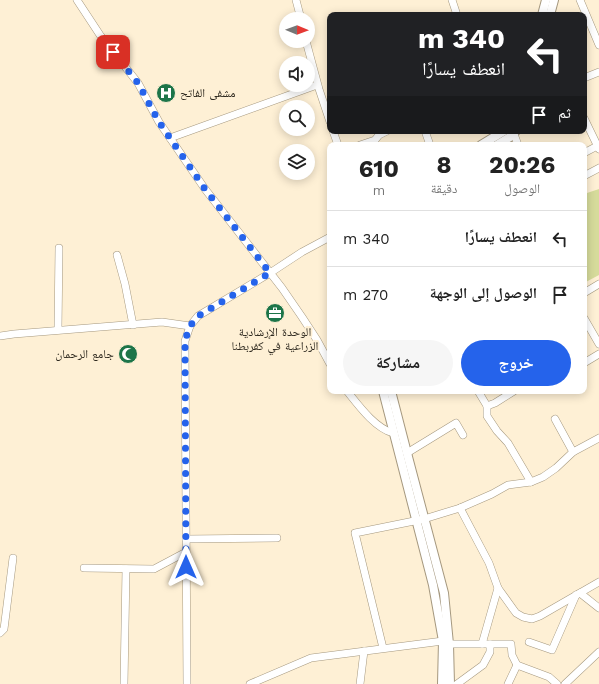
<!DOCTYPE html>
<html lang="ar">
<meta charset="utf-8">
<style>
body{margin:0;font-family:"Work Sans","Noto Naskh Arabic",sans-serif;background:#f6f6f6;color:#222;direction:rtl;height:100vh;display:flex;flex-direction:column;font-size:15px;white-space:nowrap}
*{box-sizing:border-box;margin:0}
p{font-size:13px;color:#767676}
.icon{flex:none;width:22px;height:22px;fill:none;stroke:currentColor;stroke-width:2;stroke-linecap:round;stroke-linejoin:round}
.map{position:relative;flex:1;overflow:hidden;direction:ltr}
.side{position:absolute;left:327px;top:142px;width:260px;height:252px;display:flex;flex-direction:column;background:#fff;border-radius:8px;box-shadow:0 2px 10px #0003;direction:rtl}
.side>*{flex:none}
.top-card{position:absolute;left:327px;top:12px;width:260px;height:122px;border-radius:8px;box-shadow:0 2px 10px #0003;direction:rtl;background:#202124;color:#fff;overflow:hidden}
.needle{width:26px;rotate:91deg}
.buttons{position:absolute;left:279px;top:12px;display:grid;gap:8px}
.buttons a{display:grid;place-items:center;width:36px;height:36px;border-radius:50%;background:#fff;box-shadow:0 2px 10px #0003;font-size:20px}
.pin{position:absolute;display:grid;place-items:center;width:34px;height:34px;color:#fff;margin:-17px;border-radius:8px;box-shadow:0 2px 6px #0006}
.me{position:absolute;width:44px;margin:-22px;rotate:0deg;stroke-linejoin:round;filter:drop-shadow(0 0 3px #0008)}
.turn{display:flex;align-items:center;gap:14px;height:84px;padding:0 16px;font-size:18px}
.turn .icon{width:52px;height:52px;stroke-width:2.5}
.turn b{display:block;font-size:28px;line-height:34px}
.then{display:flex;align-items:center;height:38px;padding:0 16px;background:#0003;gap:8px;font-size:15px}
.eta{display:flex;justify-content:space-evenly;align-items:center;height:68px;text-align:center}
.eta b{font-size:24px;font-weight:700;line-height:28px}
.button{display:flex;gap:8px;margin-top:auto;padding:8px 16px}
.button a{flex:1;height:46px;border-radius:24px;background:#2563eb;color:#fff;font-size:16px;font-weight:700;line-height:46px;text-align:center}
.button a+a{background:#f6f6f6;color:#222}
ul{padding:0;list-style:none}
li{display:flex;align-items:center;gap:12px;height:56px;padding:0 16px;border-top:1px solid #e0e0e0}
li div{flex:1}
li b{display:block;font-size:15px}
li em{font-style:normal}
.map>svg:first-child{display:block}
.green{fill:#d6db9b}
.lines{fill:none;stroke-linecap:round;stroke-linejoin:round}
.minor-casing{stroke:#a5987f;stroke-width:8}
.major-casing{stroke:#a5987f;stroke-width:10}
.minor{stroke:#fff;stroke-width:7}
.major{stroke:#fff;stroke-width:8}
.route{stroke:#2563eb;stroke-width:7;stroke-dasharray:0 12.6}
.labels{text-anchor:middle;stroke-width:4;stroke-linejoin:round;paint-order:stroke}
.poi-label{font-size:12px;fill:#2e291f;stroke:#fef0d5;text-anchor:start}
</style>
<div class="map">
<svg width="599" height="684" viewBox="0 0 599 684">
<rect width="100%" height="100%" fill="#fef0d5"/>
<path class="green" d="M599,189V275L584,283V194Z"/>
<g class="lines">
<defs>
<g id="minor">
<path d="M77,0L100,35L138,83L159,122L205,189L282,288L302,317L317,340L330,364"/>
<path d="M296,0L301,19"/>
<path d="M452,0L457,15"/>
<path d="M580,0L599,45"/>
<path d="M306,41L319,89L330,122"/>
<path d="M584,78L599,72"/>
<path d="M584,118L599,149"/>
<path d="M333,131L338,145"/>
<path d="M425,131L430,145"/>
<path d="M510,131L514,134L518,145"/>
<path d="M170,138L317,85"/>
<path d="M360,145L375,140L379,135L387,131"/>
<path d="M584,153L599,145"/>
<path d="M584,176L599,168"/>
<path d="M117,255L125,284L133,325"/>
<path d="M584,293L599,284"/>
<path d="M584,318L599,344"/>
<path d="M58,330L59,248"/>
<path d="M0,336L14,334L162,322L190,326"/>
<path d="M584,363L599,354"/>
<path d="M347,391C359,406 375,428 393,433"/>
<path d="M478,391L487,406V416L497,431L508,443L531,482"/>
<path d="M487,406L495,403L514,391"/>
<path d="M555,419L573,452"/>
<path d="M407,453L456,423L463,435"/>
<path d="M460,508L489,563L498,588L516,613L523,617L532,619L540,616L599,582"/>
<path d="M186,539L277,538"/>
<path d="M84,568L154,569L186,552"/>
<path d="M580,593L599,608"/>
<path d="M0,633L4,629L13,558"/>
<path d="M529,642L552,650L576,595"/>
<path d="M482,644L498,588"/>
<path d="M383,648L355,533L424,519L460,508L492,494L508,485L531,482L543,477L556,468L573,452L599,438"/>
<path d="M124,684L126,569"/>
<path d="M187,684L185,341L190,326L198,316L270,273L302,252L330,237"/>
<path d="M250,684L311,658L443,641L449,644H511L512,655L517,665L549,677L557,684"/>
<path d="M360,684L364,651"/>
<path d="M457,684L483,665L490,652V644"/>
<path d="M508,684L517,665"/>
<path d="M565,684L599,652"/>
</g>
<g id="major">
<path d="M542,15L546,0"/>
<path d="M550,15L554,0"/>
<path d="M481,145L504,131"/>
<path d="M497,145L510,137L516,131"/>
<path d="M383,391L433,585L443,641L442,684"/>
<path d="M391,391L407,453L444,593L449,644L450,684"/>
</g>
</defs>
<use href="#minor" class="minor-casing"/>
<use href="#major" class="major-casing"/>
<use href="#minor" class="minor"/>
<use href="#major" class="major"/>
</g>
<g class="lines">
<path class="route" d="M113,52L138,83L159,122L205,189L270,273L198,316L190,326L185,340L186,567"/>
</g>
<defs>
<symbol id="hospital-disc" viewBox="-11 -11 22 22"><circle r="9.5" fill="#1d7549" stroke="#fef0d5"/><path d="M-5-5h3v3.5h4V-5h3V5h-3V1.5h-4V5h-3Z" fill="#fff"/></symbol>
<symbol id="office-disc" viewBox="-11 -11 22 22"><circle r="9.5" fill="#1d7549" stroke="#fef0d5"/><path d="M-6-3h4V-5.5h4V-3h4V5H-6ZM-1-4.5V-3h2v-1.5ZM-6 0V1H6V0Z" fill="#fff"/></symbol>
<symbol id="mosque-disc" viewBox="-11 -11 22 22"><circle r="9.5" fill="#1d7549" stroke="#fef0d5"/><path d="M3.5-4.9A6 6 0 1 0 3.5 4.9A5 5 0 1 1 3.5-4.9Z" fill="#fff"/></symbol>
</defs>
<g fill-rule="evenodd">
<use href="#hospital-disc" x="155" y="82" width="22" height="22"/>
<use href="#office-disc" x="264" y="302" width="22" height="22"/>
<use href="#mosque-disc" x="117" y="343" width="22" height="22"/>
</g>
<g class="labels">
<g class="poi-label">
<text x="180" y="97">مشفى الفاتح</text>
<text x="275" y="336" text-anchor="middle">الوحدة الإرشادية<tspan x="275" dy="14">الزراعية في كفربطنا</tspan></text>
<text x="114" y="358" text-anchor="end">جامع الرحمان</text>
</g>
</g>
</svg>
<div class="buttons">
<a><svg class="needle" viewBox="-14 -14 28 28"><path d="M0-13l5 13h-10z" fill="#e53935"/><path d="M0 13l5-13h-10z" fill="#767676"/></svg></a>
<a><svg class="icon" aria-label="sound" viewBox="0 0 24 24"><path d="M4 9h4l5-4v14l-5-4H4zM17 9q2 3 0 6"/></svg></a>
<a><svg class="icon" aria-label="search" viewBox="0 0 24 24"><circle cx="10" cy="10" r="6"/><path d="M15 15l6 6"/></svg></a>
<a><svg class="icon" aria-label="layers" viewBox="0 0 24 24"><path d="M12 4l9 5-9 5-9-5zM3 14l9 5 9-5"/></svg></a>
</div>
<div class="pin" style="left:113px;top:52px;background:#d93025"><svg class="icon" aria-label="arrive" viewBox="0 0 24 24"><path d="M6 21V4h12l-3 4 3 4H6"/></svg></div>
<svg class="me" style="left:186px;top:567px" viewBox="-20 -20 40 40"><path d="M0-17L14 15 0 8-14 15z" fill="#2563eb" stroke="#fff" stroke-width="4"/></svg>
<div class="top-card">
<div class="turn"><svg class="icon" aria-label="left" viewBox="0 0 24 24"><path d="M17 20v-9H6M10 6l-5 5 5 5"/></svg><div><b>340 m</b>انعطف يسارًا</div></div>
<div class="then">ثم<svg class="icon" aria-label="arrive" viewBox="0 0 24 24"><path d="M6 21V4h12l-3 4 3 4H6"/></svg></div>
</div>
<section class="side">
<div class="eta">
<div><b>20:26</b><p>الوصول</p></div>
<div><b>8</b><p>دقيقة</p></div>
<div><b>610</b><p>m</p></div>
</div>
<ul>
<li><svg class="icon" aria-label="left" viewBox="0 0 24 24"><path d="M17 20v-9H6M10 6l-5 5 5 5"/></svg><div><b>انعطف يسارًا</b></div><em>340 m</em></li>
<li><svg class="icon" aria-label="arrive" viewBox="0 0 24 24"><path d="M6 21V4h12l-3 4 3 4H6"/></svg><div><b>الوصول إلى الوجهة</b></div><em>270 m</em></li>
</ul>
<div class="button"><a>خروج</a><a>مشاركة</a></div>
</section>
</div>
